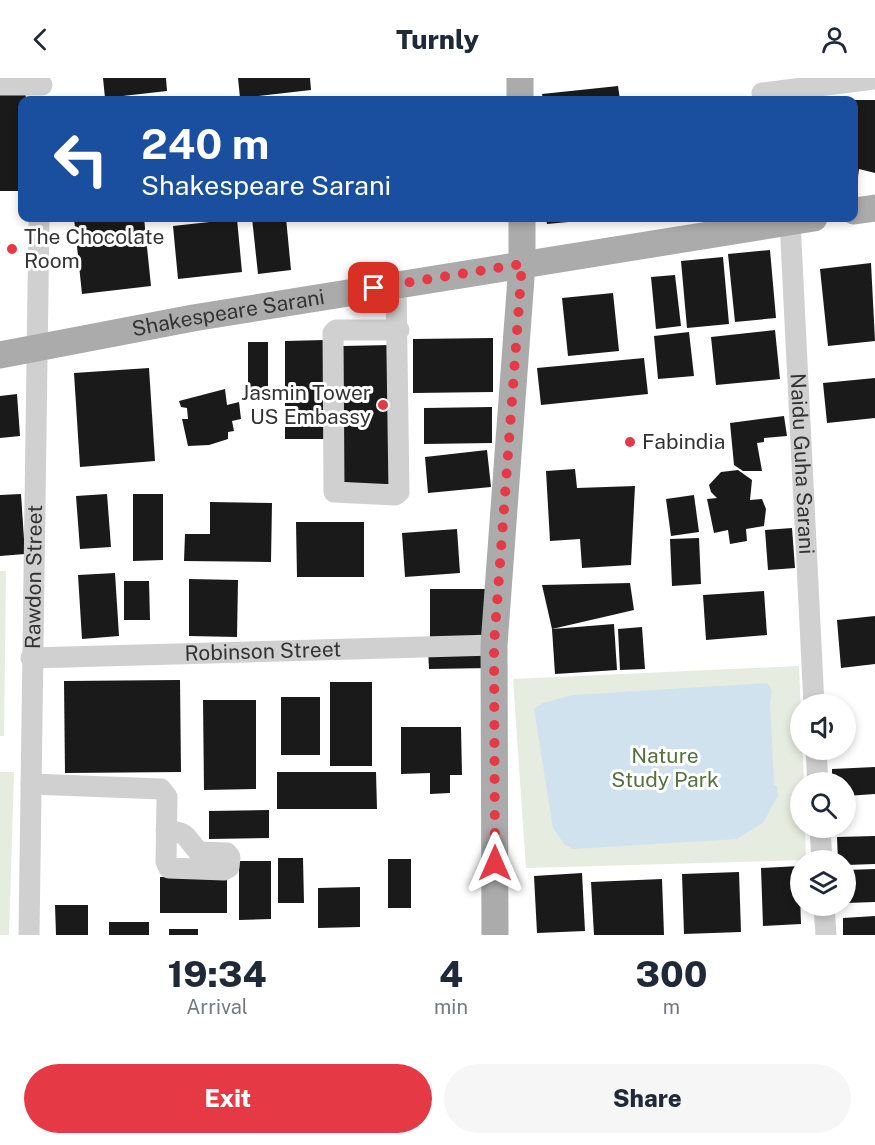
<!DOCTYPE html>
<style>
body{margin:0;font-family:"Public Sans",sans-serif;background:#f6f6f7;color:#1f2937;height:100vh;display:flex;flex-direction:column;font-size:22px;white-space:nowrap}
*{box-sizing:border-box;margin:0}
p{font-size:20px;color:#747a83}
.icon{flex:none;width:33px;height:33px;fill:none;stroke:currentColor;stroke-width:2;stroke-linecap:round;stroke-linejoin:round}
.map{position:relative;height:857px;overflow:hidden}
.panel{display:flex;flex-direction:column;background:#fff;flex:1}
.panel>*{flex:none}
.top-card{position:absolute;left:18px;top:18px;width:840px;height:126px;border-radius:12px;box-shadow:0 3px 9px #0003;background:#1a4fa0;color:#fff;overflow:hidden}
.fabs{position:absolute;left:790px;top:616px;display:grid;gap:12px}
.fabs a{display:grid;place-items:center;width:66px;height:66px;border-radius:50%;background:#fff;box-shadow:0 3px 9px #0003;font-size:30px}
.pin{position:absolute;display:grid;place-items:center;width:51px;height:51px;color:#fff;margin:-26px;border-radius:12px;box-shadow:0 3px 9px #0006}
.me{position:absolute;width:66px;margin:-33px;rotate:0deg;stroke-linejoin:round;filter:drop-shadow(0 0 4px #0008)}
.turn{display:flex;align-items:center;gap:21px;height:126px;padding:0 24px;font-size:27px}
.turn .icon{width:78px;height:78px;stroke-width:2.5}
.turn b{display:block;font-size:42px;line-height:51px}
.eta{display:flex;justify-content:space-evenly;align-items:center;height:102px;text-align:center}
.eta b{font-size:36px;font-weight:800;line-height:42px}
.primary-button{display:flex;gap:12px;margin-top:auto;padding:12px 24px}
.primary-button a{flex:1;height:69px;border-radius:36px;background:#e63946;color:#fff;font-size:24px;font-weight:800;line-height:69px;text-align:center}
.primary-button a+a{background:#f6f6f7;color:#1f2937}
header{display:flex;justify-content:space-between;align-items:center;height:78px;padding:0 24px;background:#fff;font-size:27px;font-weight:800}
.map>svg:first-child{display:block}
.green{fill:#e6ecdf}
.water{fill:#cfe2ee}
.building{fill:#1a1a1a}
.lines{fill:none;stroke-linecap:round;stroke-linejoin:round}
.minor{stroke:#d0d0d0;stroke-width:21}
.major{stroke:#ababab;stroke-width:27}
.route{stroke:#e63946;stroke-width:10;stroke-dasharray:0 18}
.poi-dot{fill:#e63946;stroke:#fff;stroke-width:2}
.labels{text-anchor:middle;stroke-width:6;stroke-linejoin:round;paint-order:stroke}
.poi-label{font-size:21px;fill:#333;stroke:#fff;text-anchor:start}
.street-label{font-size:21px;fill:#333;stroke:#fff}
.park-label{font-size:21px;fill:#56703f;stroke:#fff}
</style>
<header><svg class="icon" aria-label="back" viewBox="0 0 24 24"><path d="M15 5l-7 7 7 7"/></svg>Turnly<svg class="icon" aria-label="person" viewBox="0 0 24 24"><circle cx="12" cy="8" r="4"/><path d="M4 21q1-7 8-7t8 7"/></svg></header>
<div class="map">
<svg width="875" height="857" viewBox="0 0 875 857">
<rect width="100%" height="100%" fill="#fff"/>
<g class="green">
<path d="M0,493H6L4,658H0Z"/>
<path d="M799,588L804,705H801V750H805L806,782L526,790L513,601Z"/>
<path d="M0,694H14L9,857H0Z"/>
</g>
<path class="water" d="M767,605L772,613L770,624L774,707L777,708L778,718L763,745L737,761L573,771L564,766L553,750L534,631L543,625L573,617Z"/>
<g class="building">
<path d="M103,0H166L167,13L105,20Z"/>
<path d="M238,0H310L311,12L240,20Z"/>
<path d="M618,8L620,22H543L542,16Z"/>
<path d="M25,9L26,22H22V113H0V10Z"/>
<path d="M854,22H875V95L859,91L858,99L854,105Z"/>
<path d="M74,140H144L151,208L82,216Z"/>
<path d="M252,140H286L291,192L258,196Z"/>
<path d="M546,140H589V142L547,146Z"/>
<path d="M237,141L242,194L178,201L173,148Z"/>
<path d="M770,172L776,240L735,244L728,176Z"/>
<path d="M723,179L729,246L687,250L681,183Z"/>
<path d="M871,185L875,263L828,268L820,191Z"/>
<path d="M675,197L681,248L656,251L651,199Z"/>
<path d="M613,215L619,273L568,278L562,220Z"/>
<path d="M775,252L780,301L716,307L711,259Z"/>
<path d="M689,254L694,298L658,301L654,258Z"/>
<path d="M493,260V314L413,315V261Z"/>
<path d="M325,262V361H285V263Z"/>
<path d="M248,264H268V310L248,311Z"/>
<path d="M391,267L392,406H343L342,268Z"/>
<path d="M644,280L648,316L541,327L537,290Z"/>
<path d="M149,290L155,383L80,389L74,295Z"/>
<path d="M875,300V340L827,345L823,305Z"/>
<path d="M225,311L227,327L239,324L241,341L232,343L234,353L228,354V361L209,367L188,368L182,341H188L187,330L181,329L179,323Z"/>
<path d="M17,316L20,358L0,360V318Z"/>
<path d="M492,329V365L424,366V330Z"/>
<path d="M784,338L787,358L764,360V364L757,365L762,393H743L734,387L730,345Z"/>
<path d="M487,372L491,409L428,415L425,379Z"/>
<path d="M575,391L577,410L635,408L631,487L582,490L580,461L550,463L546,393Z"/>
<path d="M738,392L752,402L750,422L762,421L766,431L764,448L746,451L747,463L730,466L728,452L714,455L707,421L717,420L711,414L709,407L721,394Z"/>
<path d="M21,416L25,476L0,478V417Z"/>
<path d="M107,416L111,469L80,471L76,418Z"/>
<path d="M133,416H163V482L133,483Z"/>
<path d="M694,417L699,454L671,458L666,421Z"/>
<path d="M210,424L272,425L271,484L184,483L185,456H210Z"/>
<path d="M296,444H364V499H297Z"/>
<path d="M792,450L795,490L768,492L765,452Z"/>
<path d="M457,451L460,495L405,499L402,455Z"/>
<path d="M699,460L701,506L672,508L670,461Z"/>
<path d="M115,495L119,558L82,561L78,497Z"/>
<path d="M189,501L238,502L237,559L189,558Z"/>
<path d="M124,503H149L150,542H124Z"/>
<path d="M630,505L634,532L552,551L542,507Z"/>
<path d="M430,511H486L487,565L430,566Z"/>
<path d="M764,513L767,557L706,562L703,517Z"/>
<path d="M875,538V586L841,590L837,542Z"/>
<path d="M614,546L617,592L555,596L552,551Z"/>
<path d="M642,549L645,591L620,592L618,551Z"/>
<path d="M428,571H491V590L429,591Z"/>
<path d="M180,602L181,694L65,695L64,603Z"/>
<rect x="330" y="604" width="42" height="84"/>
<rect x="281" y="619" width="39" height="58"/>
<path d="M203,622H256V711L204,712Z"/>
<path d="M401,649H461L462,697H450V715L430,716V695L401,696Z"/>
<path d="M875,689V716L846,718V705H832V691Z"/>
<path d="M277,694H376L377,731H277Z"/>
<path d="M269,732V760L209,761V733Z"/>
<path d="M875,758V786L846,787V783H838L837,759Z"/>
<path d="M278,780H303L304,825H278Z"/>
<rect x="388" y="781" width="23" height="49"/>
<path d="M239,783H271V841L239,842Z"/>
<path d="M799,788L801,846L763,848L761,790Z"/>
<path d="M875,791V824L846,825V792Z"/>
<path d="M739,794L741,854L684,856L682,796Z"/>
<path d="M582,795L585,853L537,855L534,798Z"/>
<rect x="160" y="799" width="67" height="36"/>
<path d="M662,801L664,857H594L591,804Z"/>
<path d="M360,809V849L318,850V810Z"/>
<path d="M55,827H88V857H56Z"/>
<path d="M875,838V857H843V840Z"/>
<rect x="109" y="844" width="40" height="13"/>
<rect x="169" y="851" width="29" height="6"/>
</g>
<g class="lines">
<g class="minor">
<path d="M0,7H42"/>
<path d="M762,15L875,1"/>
<path id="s1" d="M790,143L814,627"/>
<path d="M396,207L399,414L395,417L334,414L333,255L336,252H399"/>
<path id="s2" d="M31,580L494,567"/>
<path d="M816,672L818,705"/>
<path d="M31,706L161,711L167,719L166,784L169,790L224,792L229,789L230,779L227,775L199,774C184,759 190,754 166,753"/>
<path d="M820,750L822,783"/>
<path d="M824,828L826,857"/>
<path id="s3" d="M29,857L39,140"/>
</g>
<g class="major">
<path d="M520,0V22"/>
<path d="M854,133L875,130"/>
<path id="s4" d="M0,277L193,240L814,140"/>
<path d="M495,857L494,567L522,186V140"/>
</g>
</g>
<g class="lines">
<path class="route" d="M374,210L522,186L494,567L495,785"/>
</g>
<g class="poi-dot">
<circle cx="12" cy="171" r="6"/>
<circle cx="383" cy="327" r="6"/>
<circle cx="630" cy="364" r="6"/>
</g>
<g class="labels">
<g class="poi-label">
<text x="24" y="166">The Chocolate<tspan x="24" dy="24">Room</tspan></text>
<text x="371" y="322" text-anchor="end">Jasmin Tower<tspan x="371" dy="24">US Embassy</tspan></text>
<text x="642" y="371">Fabindia</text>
</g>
<g class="street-label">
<text dy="7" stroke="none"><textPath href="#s4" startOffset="232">Shakespeare Sarani</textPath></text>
<text dy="7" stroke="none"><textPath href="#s1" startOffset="243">Naidu Guha Sarani</textPath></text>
<text dy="7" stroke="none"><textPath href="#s3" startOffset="358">Rawdon Street</textPath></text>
<text dy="7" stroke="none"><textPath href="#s2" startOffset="232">Robinson Street</textPath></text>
</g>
<g class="park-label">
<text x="665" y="685">Nature<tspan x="665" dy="24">Study Park</tspan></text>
</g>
</g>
</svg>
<div class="fabs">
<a><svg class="icon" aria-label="sound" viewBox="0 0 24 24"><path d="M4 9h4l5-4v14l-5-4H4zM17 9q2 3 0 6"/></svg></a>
<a><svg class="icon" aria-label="search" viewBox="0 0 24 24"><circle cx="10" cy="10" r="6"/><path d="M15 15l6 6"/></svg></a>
<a><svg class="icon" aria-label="layers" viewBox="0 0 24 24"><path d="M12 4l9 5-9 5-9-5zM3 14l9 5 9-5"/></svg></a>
</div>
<div class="pin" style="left:374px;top:210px;background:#d93025"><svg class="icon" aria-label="arrive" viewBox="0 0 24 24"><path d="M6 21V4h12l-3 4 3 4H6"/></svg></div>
<svg class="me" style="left:495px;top:785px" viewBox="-20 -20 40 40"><path d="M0-17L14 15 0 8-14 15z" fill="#e63946" stroke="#fff" stroke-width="4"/></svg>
<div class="top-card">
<div class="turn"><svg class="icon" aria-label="left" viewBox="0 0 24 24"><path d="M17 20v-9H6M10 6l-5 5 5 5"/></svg><div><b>240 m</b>Shakespeare Sarani</div></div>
</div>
</div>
<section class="panel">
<div class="eta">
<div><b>19:34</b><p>Arrival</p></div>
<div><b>4</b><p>min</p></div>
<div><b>300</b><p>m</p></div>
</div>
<div class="primary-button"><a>Exit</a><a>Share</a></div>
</section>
